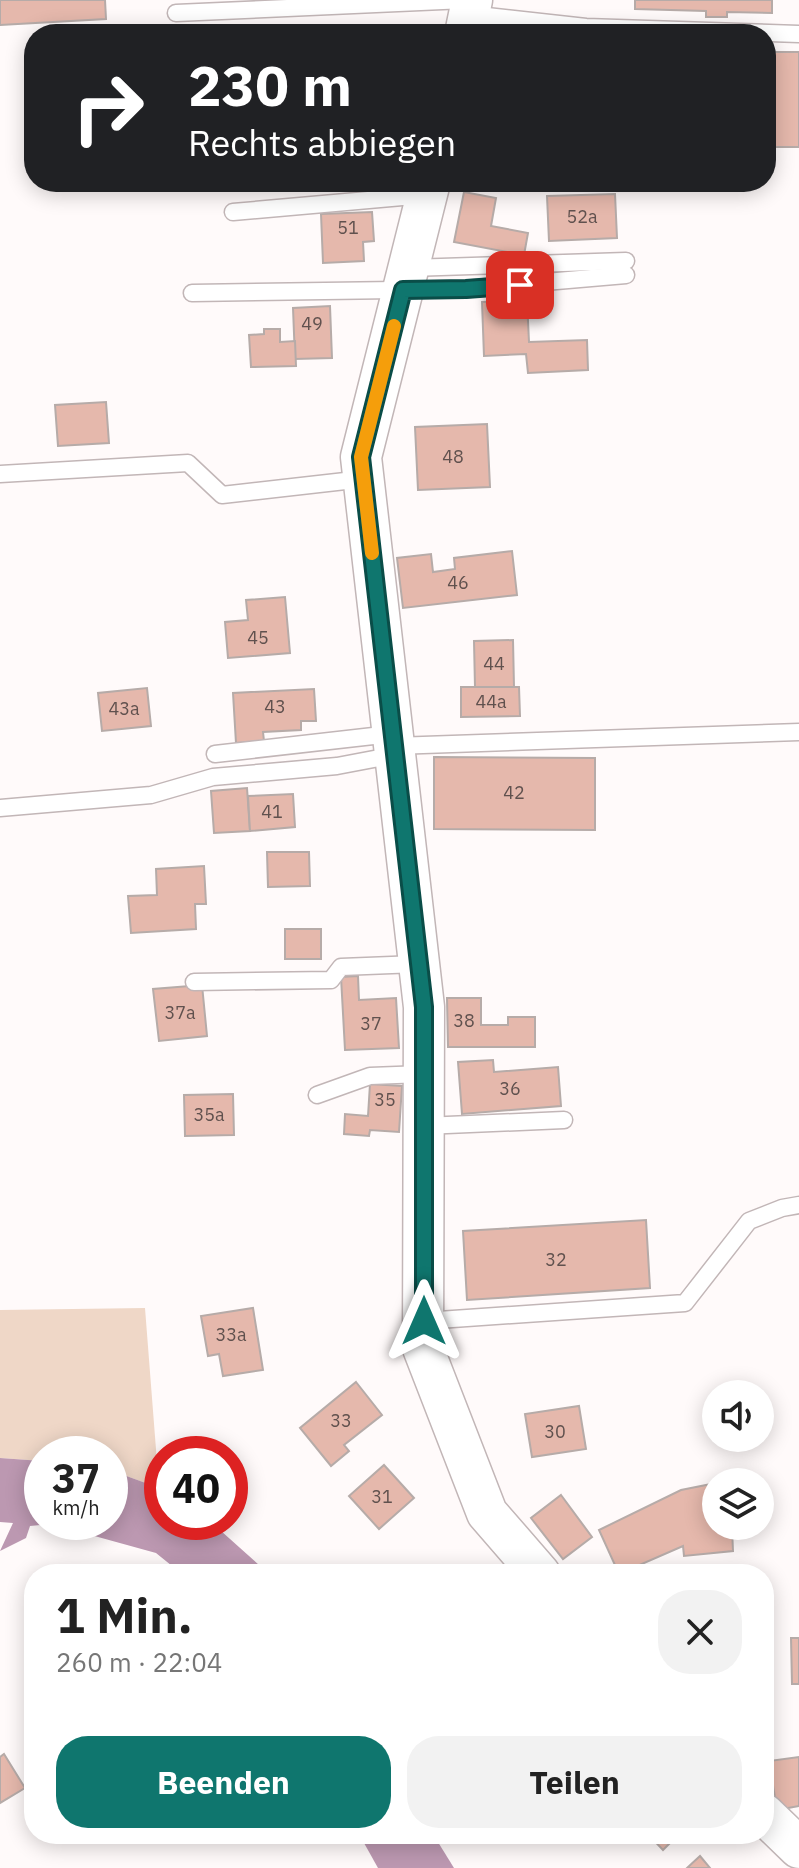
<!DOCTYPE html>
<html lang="de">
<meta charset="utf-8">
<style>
body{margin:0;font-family:"IBM Plex Sans",sans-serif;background:#f2f2f2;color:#222;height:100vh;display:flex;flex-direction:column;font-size:30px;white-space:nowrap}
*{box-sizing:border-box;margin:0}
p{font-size:26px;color:#767676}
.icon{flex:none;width:44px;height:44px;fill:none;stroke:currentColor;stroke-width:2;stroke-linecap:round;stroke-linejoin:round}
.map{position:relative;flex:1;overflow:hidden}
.details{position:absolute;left:24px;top:1564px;width:750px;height:280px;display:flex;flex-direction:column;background:#fff;border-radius:32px;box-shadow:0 4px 20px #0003}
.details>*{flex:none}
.top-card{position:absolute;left:24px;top:24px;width:752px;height:168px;border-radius:32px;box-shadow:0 4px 20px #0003;background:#202124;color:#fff;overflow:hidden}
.tools{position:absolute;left:702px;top:1380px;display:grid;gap:16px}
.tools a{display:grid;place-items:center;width:72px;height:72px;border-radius:50%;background:#fff;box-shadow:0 4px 20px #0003;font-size:40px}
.speed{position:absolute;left:24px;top:1436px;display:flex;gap:16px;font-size:40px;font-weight:700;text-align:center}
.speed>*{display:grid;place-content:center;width:104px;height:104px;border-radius:50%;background:#fff;box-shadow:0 4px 20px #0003;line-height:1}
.speed small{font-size:20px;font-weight:400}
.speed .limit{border:12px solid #d22;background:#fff;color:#111}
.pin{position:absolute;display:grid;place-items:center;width:68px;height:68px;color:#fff;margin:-34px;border-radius:16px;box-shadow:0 4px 12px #0006}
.me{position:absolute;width:88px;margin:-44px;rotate:0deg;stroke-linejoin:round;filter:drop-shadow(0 0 6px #0008)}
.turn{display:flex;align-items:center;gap:28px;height:168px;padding:0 32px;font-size:36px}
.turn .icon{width:104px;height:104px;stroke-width:2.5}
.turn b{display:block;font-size:56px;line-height:68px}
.round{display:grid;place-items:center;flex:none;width:84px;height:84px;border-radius:32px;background:#f2f2f2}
.overview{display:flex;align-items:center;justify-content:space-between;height:136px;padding:0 32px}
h1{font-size:48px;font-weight:700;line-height:60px}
.action{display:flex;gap:16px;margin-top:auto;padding:16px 32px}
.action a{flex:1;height:92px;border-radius:32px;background:#0f766e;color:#fff;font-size:32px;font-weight:700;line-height:92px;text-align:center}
.action a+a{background:#f2f2f2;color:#222}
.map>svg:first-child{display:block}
.green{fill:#efd7c7}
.water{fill:#bc98b1}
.building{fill:#e5b8ac;stroke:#b6aba8;stroke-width:2}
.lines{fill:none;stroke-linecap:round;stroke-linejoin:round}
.service-casing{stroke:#c2b6b7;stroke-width:19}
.tertiary-casing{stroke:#c2b6b7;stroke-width:43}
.service{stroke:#fff;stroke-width:16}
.tertiary{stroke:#fff;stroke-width:40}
.route-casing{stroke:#0a4d48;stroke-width:20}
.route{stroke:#0f766e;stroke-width:14}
.slow{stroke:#f59e0b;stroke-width:14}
.labels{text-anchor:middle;stroke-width:6;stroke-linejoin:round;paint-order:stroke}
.number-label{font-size:18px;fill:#60514e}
</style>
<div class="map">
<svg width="799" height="1868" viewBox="0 0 799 1868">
<rect width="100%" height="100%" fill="#fffafa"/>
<path class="green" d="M145,1308L159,1488L110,1470V1454H42V1461L0,1458V1310Z"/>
<g class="water">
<path d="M0,1458L42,1461V1522H110V1470L162,1489V1522H211L269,1574H182L156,1553L51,1524L30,1526L26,1538L0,1551L13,1523L0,1522Z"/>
<path d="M359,1834H433L454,1868H378Z"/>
</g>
<g class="building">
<path d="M0,0H105L106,19L0,25Z"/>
<path d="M635,0H772V13L727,12V17H706V11L635,9Z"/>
<rect x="766" y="52" width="33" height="95"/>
<path d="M464,192L496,198L491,226L528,233L524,255L454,242Z"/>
<path d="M615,194L617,238L549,241L547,196Z"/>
<path d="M372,212L374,241L363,242L364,261L323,263L321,214Z"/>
<path d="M527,300L529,342L587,340L588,370L528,373L526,354L484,356L482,302Z"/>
<path d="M330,306L332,358L295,359L293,308Z"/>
<path d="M264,329H280V342L295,341L296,366L251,367L249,335L264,334Z"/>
<path d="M106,402L109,443L58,446L55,405Z"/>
<path d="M487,424L490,487L418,490L415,427Z"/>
<path d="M512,551L517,595L403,608L397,558L431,554L433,572L455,569L454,558Z"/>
<path d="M285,597L290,653L228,658L225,622L248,620L246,600Z"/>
<path d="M513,640L514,687H475L474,641Z"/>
<path d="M461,687H519L520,716L461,717Z"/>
<path d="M147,688L151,726L102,731L98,693Z"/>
<path d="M314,689L316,721H301V730L263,732L264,741L236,743L233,693Z"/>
<path d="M434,757L595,758V830L434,829Z"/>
<path d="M247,788L250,831L214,833L211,791Z"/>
<path d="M293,794L295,827L250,831L248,796Z"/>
<path d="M267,852H309L310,886L268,887Z"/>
<path d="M204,866L206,904H195L196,929L131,933L128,896L157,895L156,869Z"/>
<rect x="285" y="929" width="36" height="30"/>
<path d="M358,976L359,1000L396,998L399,1048L345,1050L341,977Z"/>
<path d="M202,985L207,1036L159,1041L153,989Z"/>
<path d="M447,998H481V1025H508V1017H535V1047H448Z"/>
<path d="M493,1060L494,1072L558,1067L561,1106L462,1114L458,1062Z"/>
<path d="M370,1084L402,1086L399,1132L370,1130L369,1136L344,1134L345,1114L368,1116Z"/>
<path d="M233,1094L234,1135L185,1136L184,1095Z"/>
<path d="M646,1220L650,1288L467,1300L463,1231Z"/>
<path d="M253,1308L263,1370L223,1376L219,1354L208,1356L201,1316Z"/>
<path d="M356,1382L382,1415L344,1445L349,1451L331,1466L300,1428Z"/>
<path d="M579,1406L586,1449L532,1457L525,1414Z"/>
<path d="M384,1465L414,1498L379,1529L349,1496Z"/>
<path d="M716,1483V1526H754L732,1528L733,1551L684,1556L683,1546L619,1574L599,1530L681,1490Z"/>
<path d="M561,1495L592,1537L563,1559L531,1518Z"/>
<path d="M791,1638H799V1684H792Z"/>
<path d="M4,1754L25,1788L0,1803V1757Z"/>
<path d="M799,1757V1806L777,1810L769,1761Z"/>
<path d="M648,1834H679L663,1850Z"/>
<path d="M700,1856L710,1868H687Z"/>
</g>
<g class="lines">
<defs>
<g id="service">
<path d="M176,13L465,0"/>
<path d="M469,14L586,27L799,34"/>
<path d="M233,212L425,195"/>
<path d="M410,268L626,261"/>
<path d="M192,293L466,289L626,275"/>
<path d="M0,474L188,463L222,495L363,479"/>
<path d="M394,746L799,732"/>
<path d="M215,754L391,734"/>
<path d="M0,808L151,795L213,777L337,766L395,755"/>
<path d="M194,982L331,980L341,967L417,964"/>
<path d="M317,1095L370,1076L423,1074"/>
<path d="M424,1126L564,1120"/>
<path d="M424,1321L685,1303L749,1221L782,1208L799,1205"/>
</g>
<g id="tertiary">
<path d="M465,34L472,0"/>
<path d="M430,182L361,457L424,1007L423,1348L487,1513L540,1574"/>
<path d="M764,1814L799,1848"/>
</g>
</defs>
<use href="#service" class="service-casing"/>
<use href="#tertiary" class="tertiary-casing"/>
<use href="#service" class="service"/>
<use href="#tertiary" class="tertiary"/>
</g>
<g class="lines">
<defs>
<path id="route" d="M424,1321V1007L361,457L403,290L466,289L520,285"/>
</defs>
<use href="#route" class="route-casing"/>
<use href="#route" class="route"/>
<path class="slow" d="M372,553L361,457L394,326"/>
</g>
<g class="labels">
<g class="number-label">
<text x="582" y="223">52a</text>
<text x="348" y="234">51</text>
<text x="312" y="330">49</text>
<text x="453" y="463">48</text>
<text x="458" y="589">46</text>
<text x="258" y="644">45</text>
<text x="494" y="670">44</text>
<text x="491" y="708">44a</text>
<text x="275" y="713">43</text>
<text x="124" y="715">43a</text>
<text x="514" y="799">42</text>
<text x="272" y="818">41</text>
<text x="180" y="1019">37a</text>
<text x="464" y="1027">38</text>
<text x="371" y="1030">37</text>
<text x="510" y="1095">36</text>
<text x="385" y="1106">35</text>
<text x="209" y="1121">35a</text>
<text x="556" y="1266">32</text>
<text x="231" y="1341">33a</text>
<text x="341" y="1427">33</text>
<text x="555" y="1438">30</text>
<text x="382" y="1503">31</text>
</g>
</g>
</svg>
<div class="tools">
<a><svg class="icon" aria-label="sound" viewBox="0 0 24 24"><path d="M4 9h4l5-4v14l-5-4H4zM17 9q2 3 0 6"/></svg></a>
<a><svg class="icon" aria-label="layers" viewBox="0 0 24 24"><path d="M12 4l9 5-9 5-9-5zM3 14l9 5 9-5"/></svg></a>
</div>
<div class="speed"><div>37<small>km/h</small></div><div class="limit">40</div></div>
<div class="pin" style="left:520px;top:285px;background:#d93025"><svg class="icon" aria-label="arrive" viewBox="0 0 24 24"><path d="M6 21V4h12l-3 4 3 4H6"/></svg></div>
<svg class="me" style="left:424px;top:1321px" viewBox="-20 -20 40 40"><path d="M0-17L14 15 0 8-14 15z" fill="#0f766e" stroke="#fff" stroke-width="4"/></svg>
<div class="top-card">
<div class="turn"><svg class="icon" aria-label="right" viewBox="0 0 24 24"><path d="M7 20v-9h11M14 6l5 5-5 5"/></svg><div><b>230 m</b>Rechts abbiegen</div></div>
</div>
<section class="details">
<div class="overview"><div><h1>1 Min.</h1><p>260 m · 22:04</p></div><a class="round"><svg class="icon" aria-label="close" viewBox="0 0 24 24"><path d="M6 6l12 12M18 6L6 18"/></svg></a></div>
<div class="action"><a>Beenden</a><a>Teilen</a></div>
</section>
</div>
